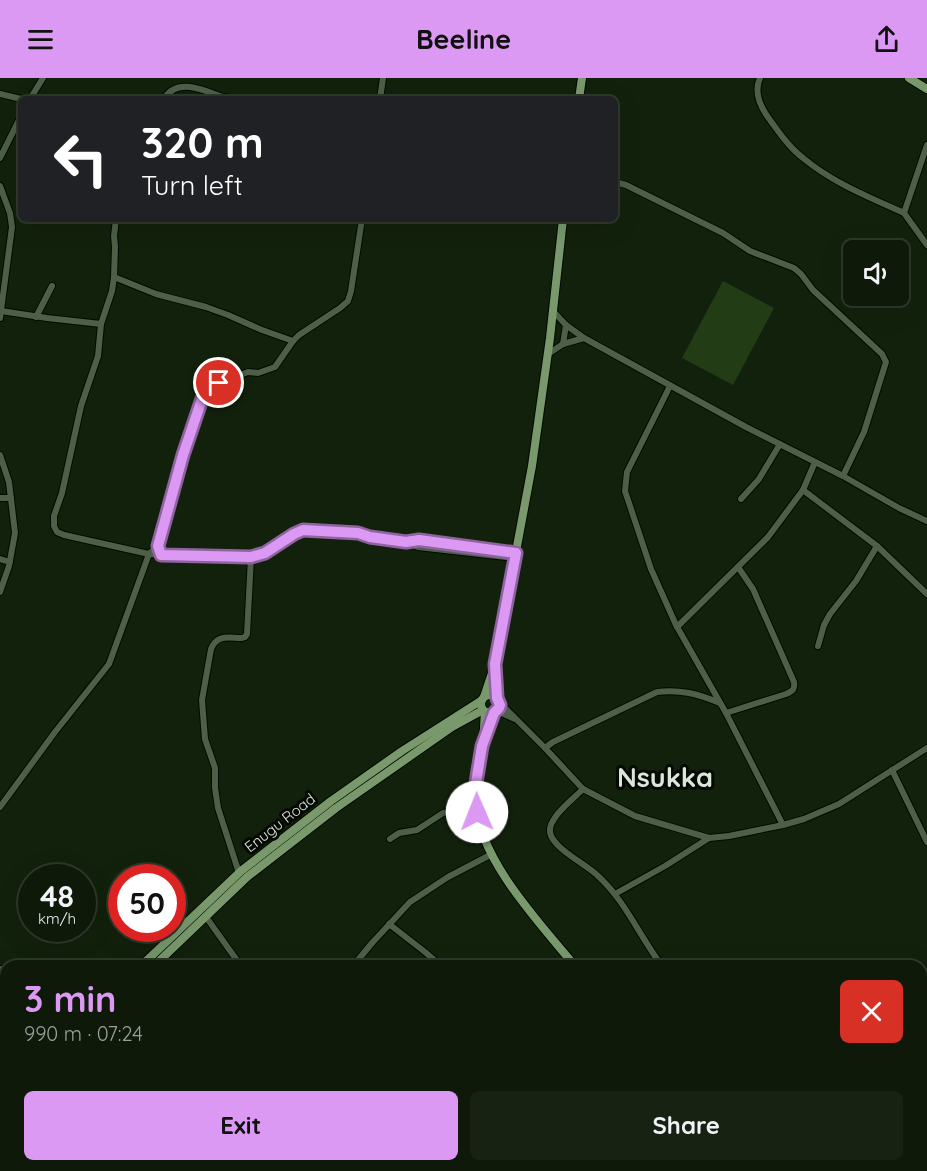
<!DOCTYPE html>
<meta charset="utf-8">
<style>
body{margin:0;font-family:Quicksand,sans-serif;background:#172212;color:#f1f3f6;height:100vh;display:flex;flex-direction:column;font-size:22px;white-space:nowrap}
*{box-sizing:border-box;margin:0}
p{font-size:20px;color:#9ba09c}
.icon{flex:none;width:33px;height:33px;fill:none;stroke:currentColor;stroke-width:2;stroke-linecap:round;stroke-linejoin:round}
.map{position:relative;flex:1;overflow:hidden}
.details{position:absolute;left:0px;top:882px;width:927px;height:212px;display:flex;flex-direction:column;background:#0e1909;border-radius:18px 18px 0 0;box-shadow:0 6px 24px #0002,0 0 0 2px #2e382a}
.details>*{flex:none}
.hud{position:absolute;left:18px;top:18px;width:600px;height:126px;border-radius:9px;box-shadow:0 6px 24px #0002,0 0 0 2px #2e382a;background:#202124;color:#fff;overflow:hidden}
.fabs{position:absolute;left:843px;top:162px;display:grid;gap:12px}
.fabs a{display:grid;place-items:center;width:66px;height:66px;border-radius:9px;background:#0e1909;box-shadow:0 6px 24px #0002,0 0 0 2px #2e382a;font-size:30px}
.speed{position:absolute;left:18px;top:786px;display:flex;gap:12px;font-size:30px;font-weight:700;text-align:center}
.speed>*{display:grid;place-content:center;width:78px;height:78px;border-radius:50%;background:#0e1909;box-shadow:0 6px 24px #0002,0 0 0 2px #2e382a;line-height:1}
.speed small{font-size:15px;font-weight:400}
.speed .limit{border:9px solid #d22;background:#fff;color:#111}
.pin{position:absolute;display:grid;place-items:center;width:51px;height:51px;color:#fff;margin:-26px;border:3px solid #fff;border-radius:50%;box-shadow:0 2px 6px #0007}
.me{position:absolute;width:66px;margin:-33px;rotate:359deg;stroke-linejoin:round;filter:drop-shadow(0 0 4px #0008)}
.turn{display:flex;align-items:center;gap:21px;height:126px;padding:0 24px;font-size:27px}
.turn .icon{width:78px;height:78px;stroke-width:2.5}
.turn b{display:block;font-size:42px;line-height:51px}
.round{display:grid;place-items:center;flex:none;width:63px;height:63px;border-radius:9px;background:#172212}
.headline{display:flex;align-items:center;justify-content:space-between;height:102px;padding:0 24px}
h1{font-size:36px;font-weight:700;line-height:45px;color:#dc99f4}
.primary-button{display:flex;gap:12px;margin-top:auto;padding:12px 24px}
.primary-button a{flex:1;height:69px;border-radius:9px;background:#dc99f4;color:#111;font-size:24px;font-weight:700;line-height:69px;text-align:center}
.primary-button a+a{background:#172212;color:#f1f3f6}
header{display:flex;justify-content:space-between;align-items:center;height:78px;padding:0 24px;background:#dc99f4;color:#111;font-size:27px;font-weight:700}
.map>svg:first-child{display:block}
.green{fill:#223d16}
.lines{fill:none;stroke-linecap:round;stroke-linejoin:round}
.minor-casing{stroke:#010a00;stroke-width:8}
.major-casing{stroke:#010a00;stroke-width:10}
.minor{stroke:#4d5f47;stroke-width:6}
.major{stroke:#79996c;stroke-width:8}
.route-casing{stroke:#8f639f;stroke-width:15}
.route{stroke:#dc99f4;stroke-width:10}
.labels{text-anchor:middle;stroke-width:6;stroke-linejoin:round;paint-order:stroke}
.street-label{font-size:15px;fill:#dce6d8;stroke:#040903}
.town-label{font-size:27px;font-weight:bold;fill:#dce6d8;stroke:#040903}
</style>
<header><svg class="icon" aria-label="menu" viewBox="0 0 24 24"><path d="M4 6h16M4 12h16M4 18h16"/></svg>Beeline<svg class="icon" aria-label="share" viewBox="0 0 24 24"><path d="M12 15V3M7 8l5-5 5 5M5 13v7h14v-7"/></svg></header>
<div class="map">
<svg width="927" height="1093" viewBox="0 0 927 1093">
<rect width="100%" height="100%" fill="#12210c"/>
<path class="green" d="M723,203L774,230L733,307L682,280Z"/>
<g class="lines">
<defs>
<g id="minor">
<path d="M760,0C753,15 761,30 770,42C780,56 790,70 803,80C833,105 869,119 904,135"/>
<path d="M0,16L21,21"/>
<path d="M30,21L43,0"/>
<path d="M164,21C176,0 201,11 220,18C226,20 233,20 239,21"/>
<path d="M380,21L383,0"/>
<path d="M927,67L904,135L927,167"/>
<path d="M0,80L21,38"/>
<path d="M615,104L626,107L723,155L750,173L794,190L801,196L813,212L882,276L886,284L864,354L843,398"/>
<path d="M0,108L10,135L12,149L0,240"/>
<path d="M116,141L114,158L115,169L114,199L112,213L101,246L98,278L81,328L62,415L54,438V448L57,454L64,457L149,476L161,477L251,479C270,475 282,460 300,453C315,448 356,456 373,459C383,461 395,461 405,464C409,465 414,467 418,469L515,480"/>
<path d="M114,199L156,216L206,229L228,237L262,252L293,263"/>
<path d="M1,233L47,240L101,246"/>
<path d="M553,233L566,247L584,260L746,349L843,398L899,430L927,443"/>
<path d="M36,239L52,208"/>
<path d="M563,266L566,247"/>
<path d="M548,276L563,266L584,260"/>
<path d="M670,308L627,394L625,413L651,491L676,547L726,635L783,747"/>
<path d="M0,377L9,404L15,455L9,488L0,514"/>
<path d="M803,412L877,468L927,516"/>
<path d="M0,420H11"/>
<path d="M741,421L759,401L780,366"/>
<path d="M406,464L419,462L516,475"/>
<path d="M0,481L10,484"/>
<path d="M677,549L768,459L803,412L815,384"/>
<path d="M818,568L824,547L830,536L856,503L877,468"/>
<path d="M499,624L545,670L583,711L635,738L709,760L729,758L783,747L804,741L839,726L927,670"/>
<path d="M497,633L515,641"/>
<path d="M726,635L786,616C793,613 795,611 794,604L753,511L738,489"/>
<path d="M545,670L553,664L657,614C680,611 698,616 720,625"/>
<path d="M892,692L927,764"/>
<path d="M583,711C573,721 548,740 550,754C552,770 586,786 597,797C625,822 640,859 662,888"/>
<path d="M0,729L55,654L109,586L149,476L158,468L188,360L202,321L210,310L219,305L248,294L258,295L275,289L293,263L299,257L340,230L348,223L351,213L362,141"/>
<path d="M390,761L399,755L417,752L443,735L454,733L477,734"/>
<path d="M239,795L218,730L215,710V690L205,661L202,622L211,571C217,556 228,560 242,560L245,559L247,556L251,479"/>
<path d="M615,816L665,788L709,760"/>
<path d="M206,839L241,888"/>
<path d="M389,846L425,874L441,888"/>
<path d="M353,888L372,865L410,824L448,799L492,776"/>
<path d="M0,891L6,892"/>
<path d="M0,932L6,924"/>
<path d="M921,1086L927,1087"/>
<path d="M9,1088L16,1093"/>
<path d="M194,1088L202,1093"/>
<path d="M531,1088L539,1093"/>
<path d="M601,1088L610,1090H632"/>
<path d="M144,1093L150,1088"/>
<path d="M267,1093L273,1088"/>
<path d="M369,1093L373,1088"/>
<path d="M485,1093L489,1088"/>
<path d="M561,1093L566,1088"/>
<path d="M813,1093L817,1088"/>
</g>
<g id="major">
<path d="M909,0L927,11"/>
<path d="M579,21L582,0"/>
<path d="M496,592L497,620"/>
<circle cx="490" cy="626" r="9"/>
<path d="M484,619L495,586L532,388L550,260L563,141"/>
<path d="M485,634C484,646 484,659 482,671C479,689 473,707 475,725C481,784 539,844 575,888"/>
<path d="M141,888L241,793L331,723L402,673L482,622"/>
<path d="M154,888L247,799L336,730L452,649L483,632"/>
<path d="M0,1063L6,1055"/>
<path d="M0,1078L6,1070"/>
<path d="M789,1088L797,1093"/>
</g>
</defs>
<use href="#minor" class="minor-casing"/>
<use href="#major" class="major-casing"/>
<use href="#minor" class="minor"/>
<use href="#major" class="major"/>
</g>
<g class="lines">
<defs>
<path id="route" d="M219,305L210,309L202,321L183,377L158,468L161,477L251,479L265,475L294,456L303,452L358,455L370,459L406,464L419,462L516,475L495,586L497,620L500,627L499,630L494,635L482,668L475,711L477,734"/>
</defs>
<use href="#route" class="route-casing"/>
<use href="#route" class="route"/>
</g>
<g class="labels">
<g class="street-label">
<text transform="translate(280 745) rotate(-38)" y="5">Enugu Road</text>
</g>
<g class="town-label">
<text x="665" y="709">Nsukka</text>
</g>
</g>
</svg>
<div class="fabs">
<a><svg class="icon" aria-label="sound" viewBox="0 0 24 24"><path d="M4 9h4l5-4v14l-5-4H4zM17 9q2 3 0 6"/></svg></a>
</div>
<div class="speed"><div>48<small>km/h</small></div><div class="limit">50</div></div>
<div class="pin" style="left:219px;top:305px;background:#d93025"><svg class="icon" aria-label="arrive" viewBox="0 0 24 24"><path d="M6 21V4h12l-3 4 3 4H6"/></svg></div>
<svg class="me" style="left:477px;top:734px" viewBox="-20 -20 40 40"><circle r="19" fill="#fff"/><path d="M0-13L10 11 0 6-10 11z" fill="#dc99f4"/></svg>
<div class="hud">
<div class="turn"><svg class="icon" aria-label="left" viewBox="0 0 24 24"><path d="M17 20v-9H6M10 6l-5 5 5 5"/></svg><div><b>320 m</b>Turn left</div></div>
</div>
<section class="details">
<div class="headline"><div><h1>3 min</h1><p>990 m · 07:24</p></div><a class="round" style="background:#d93025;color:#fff"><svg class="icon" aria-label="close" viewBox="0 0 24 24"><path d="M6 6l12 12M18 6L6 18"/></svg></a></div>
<div class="primary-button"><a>Exit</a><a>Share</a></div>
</section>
</div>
